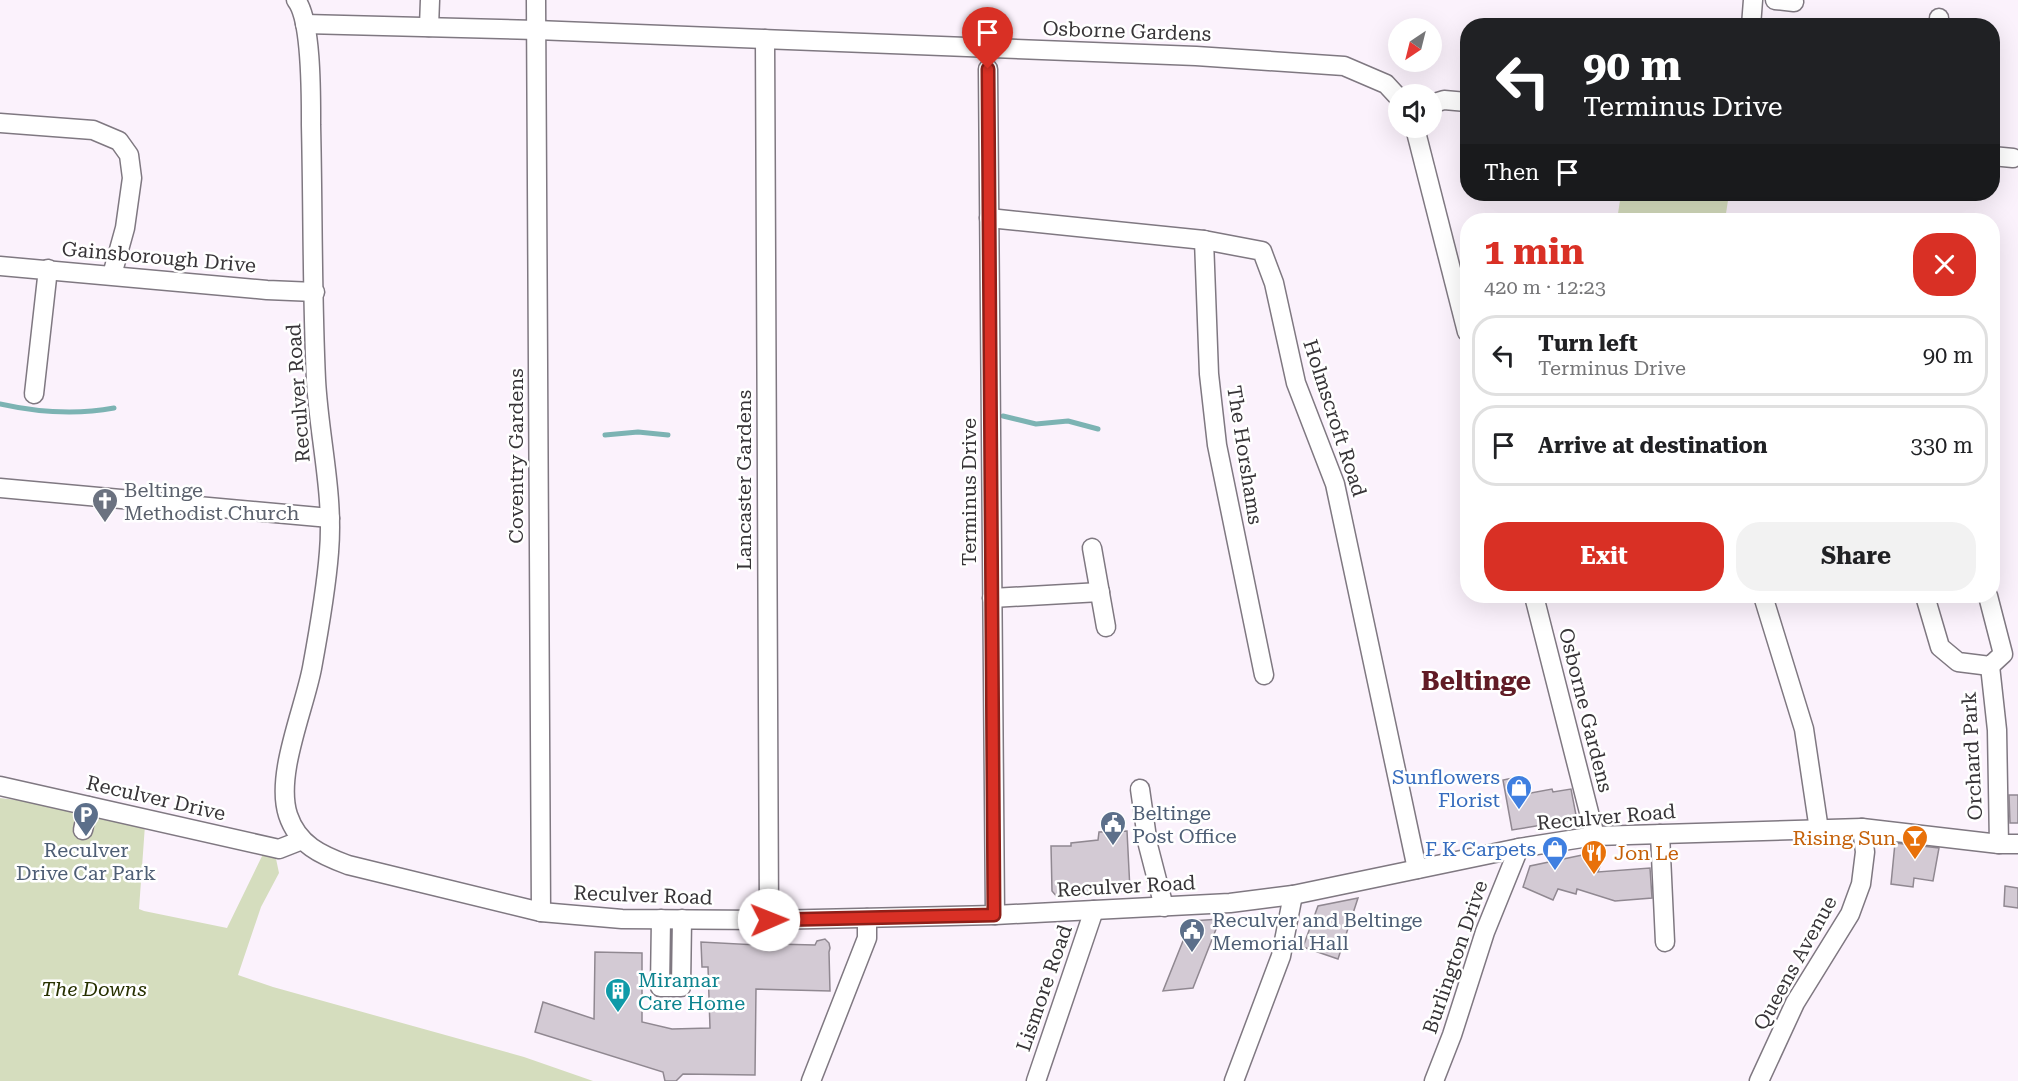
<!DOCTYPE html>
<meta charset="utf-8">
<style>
body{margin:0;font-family:"Roboto Serif",serif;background:#f2f2f2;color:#202124;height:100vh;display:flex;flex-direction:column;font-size:22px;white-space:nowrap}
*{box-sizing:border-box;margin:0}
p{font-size:20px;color:#757577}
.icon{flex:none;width:33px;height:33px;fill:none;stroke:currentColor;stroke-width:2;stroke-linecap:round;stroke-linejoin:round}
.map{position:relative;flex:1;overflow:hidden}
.side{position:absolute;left:1460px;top:213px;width:540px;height:390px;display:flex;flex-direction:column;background:#fff;border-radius:24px;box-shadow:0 6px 24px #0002}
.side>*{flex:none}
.top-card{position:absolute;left:1460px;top:18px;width:540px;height:183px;border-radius:24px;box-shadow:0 6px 24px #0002;background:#202124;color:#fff;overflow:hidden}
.needle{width:39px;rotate:215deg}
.controls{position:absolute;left:1388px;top:18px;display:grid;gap:12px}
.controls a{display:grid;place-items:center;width:54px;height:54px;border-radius:50%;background:#fff;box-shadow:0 6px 24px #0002;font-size:30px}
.pin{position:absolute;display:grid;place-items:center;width:51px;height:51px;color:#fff;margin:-62px -26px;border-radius:50% 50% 50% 0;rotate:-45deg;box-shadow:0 0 6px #0007}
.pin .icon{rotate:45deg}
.me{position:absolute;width:66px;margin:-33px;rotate:89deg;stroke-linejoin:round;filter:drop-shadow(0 0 4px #0008)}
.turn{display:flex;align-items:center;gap:21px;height:126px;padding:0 24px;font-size:27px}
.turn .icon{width:78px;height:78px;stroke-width:2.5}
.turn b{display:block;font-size:42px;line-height:51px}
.then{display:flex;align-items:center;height:57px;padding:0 24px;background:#0003;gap:12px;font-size:22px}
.round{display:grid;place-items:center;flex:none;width:63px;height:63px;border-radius:24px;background:#f2f2f2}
.head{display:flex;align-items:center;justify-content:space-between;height:102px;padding:0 24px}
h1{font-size:36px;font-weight:700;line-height:45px;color:#d93025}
.cta{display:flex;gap:12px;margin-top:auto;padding:12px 24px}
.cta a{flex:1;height:69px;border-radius:24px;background:#d93025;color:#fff;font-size:24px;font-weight:700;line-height:69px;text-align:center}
.cta a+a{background:#f2f2f2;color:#202124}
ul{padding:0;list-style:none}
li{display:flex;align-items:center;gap:18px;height:81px;margin:0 12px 9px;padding:0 12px;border:3px solid #e0e0e0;border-radius:24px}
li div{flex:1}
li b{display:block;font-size:22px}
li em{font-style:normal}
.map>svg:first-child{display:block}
.green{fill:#d5ddbe}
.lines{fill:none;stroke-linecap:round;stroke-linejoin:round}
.stream{stroke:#7cb3b3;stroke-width:5}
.building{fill:#d3cad4;stroke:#908891;stroke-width:1.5}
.minor-casing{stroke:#7f7881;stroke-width:21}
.minor{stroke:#fff;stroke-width:18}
.route-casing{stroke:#8d1f18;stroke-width:15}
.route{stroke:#d93025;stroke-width:10}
.labels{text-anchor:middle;stroke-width:5;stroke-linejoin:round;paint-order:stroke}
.street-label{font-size:20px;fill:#373437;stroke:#fff}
.worship-label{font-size:20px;fill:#5b616d;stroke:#fff;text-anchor:start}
.shop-label{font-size:20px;fill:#366cbe;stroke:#fff;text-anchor:end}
.service-label{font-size:20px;fill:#4e5e75;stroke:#fff;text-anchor:start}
.food-label{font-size:20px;fill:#c56008;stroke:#fff;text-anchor:end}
.culture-label{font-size:20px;fill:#0d838f;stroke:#fff;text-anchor:start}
.park-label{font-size:20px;font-style:italic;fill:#273000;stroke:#fff}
.district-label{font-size:26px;font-weight:bold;fill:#611c26;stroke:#fff}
</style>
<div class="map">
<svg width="2018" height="1081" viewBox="0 0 2018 1081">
<rect width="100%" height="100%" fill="#fbf2fc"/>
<g class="green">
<path d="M1621,194H1729L1725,220H1617Z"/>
<path d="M0,798L41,803L145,825L139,909L144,911L227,928L265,850L275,854L279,873L261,907L238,975L273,987L524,1057L593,1081H0Z"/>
</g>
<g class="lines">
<g class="stream">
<path d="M0,404C36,412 77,415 114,408"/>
<path d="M1003,416L1036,424L1068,421L1098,429"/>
<path d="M605,435L638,432L668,435"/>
</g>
</g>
<g class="building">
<path d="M1518,777L1520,795L1552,789L1553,792L1571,789L1576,815L1572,820L1512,830L1503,780Z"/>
<path d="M2009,795H2018V823H2010Z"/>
<path d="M1127,831L1130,890L1058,898L1052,891L1051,846H1071V843L1098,840L1099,832Z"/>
<path d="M1895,843L1939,848L1933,881L1914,878L1913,887L1891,884Z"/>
<path d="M1587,854L1602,859L1598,872L1650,868L1652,898L1615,901L1577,889L1576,894L1558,889L1553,900L1523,887L1530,866Z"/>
<path d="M2005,886L2018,888V908L2004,906Z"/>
<path d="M1358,898L1338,959L1303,947L1318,906Z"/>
<path d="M1220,919L1193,988L1163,991L1191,921Z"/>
<path d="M757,939L775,941V944L815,945L817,941L825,939L829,943L830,948L829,952L830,991L756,989L755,1075L683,1074L676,1081H665L663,1072L535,1032L543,1002L594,1019L595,952L642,953V1022L672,1029L710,1028L708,967H702L701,942L757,945Z"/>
</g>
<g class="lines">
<defs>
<g id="minor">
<path d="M296,0C312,20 311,98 311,125C313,210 312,295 316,380C319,437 334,494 329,552C326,591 319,630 312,668C304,710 275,775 288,815C298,845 321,855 348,865L541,912L622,919L769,920L995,915L1230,903L1293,895L1519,848L1595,836L1862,828L1999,844H2018"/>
<path d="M536,0L541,912"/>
<path d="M1775,0L1794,2"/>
<path d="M305,24L536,30L1196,56L1344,66L1386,84L1398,97"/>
<path d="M1751,26L1753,0"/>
<path d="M1939,26V18"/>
<path d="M429,27L430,0"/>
<path d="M765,39L769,920"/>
<path d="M988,69L995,915"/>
<path d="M1431,104L1444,100L1467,102"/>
<path d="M0,123L93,130L119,141L129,155L132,178L125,228L112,275"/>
<path d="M1415,128L1467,332"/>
<path d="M1992,156L2013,158"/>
<path d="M989,218L1204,240L1262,251L1274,283L1296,383L1335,484L1417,869"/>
<path d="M1204,240L1209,374L1217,445L1264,675"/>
<path d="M0,266L267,290L315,292"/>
<path d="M34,394L48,269"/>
<path d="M0,488L330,518"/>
<path d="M1092,548L1106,627"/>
<path d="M1534,596L1595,836"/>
<path d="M1763,596L1804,729L1819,830"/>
<path d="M1925,596L1940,647L1958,662L1990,666L2003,654L1988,596"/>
<path d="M992,598L1100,592"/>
<path d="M1990,666L1997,730L1999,844"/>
<path d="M0,786L279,849L302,840"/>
<path d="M1140,789L1148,845L1164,907"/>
<path d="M83,830L88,806"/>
<path d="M1660,834L1665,942"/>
<path d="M661,919L660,987H681L682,919"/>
<path d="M811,1081L867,938V918"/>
<path d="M1036,1081L1094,910"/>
<path d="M1234,1081L1281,956L1293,895"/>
<path d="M1434,1081L1452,1035L1485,932L1519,848"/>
<path d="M1759,1081L1795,1003L1850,914L1861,884L1865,852L1862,828"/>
</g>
</defs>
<use href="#minor" class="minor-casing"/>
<use href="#minor" class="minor"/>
</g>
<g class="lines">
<defs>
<path id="route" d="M769,920L994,915L988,69"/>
</defs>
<use href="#route" class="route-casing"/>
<use href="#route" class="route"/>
</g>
<defs>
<symbol id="church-pin" viewBox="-11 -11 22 30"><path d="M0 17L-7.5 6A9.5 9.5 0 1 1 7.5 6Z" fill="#6b7280" stroke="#fff"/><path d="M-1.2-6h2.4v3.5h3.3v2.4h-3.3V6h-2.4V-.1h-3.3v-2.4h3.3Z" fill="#fff"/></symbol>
<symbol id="shop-pin" viewBox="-11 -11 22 30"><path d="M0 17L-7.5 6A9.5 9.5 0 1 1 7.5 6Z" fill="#3f7fe0" stroke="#fff"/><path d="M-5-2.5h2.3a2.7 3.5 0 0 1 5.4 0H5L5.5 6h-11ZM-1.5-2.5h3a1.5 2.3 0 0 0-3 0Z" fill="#fff"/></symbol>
<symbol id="parking-pin" viewBox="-11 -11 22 30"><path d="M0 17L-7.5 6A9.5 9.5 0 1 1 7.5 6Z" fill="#5c6f8a" stroke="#fff"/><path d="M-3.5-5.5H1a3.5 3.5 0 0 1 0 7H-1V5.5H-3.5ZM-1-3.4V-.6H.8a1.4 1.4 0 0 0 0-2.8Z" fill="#fff"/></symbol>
<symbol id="civic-pin" viewBox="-11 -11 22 30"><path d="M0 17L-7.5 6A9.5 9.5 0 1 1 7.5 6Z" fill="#5c6f8a" stroke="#fff"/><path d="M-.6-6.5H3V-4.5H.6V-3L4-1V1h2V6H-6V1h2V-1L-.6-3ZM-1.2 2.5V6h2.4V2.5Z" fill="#fff"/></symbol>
<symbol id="bar-pin" viewBox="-11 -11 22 30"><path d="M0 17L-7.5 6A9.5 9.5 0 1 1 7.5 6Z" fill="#e8710a" stroke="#fff"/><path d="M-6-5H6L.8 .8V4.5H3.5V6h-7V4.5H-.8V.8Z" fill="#fff"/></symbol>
<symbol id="restaurant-pin" viewBox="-11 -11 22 30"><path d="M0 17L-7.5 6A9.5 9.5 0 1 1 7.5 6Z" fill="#e8710a" stroke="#fff"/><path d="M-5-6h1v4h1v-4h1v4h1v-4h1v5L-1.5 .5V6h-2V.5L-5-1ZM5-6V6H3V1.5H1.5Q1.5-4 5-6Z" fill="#fff"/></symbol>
<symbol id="building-pin" viewBox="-11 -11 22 30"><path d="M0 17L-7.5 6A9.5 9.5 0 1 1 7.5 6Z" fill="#0f9aa8" stroke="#fff"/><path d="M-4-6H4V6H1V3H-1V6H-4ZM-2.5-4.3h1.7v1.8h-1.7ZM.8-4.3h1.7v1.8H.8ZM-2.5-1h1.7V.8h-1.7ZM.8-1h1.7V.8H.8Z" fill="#fff"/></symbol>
</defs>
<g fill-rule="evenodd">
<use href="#church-pin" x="90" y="486" width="30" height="40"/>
<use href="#shop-pin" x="1504" y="773" width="30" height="40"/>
<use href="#parking-pin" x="71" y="800" width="30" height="40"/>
<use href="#civic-pin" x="1098" y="809" width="30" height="40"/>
<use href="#bar-pin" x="1900" y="823" width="30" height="40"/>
<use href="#shop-pin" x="1540" y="834" width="30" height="40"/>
<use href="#restaurant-pin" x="1579" y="838" width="30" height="40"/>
<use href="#civic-pin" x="1177" y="916" width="30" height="40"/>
<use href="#building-pin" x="603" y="976" width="30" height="40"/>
</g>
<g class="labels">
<g class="street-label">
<text transform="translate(1127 31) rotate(2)" y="7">Osborne Gardens</text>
<text transform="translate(159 257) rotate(5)" y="7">Gainsborough Drive</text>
<text transform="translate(298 393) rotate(-94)" y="7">Reculver Road</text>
<text transform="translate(1335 418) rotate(72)" y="7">Holmscroft Road</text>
<text transform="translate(1245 455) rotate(81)" y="7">The Horshams</text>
<text transform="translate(516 456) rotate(-90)" y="7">Coventry Gardens</text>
<text transform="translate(744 480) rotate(-90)" y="7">Lancaster Gardens</text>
<text transform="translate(969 492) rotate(-90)" y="7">Terminus Drive</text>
<text transform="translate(1586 710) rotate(76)" y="7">Osborne Gardens</text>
<text transform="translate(1972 756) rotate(-93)" y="7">Orchard Park</text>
<text transform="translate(156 798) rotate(13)" y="7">Reculver Drive</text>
<text transform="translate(1606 817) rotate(-5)" y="7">Reculver Road</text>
<text transform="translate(1126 886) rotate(-3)" y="7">Reculver Road</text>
<text transform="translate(643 895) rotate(2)" y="7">Reculver Road</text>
<text transform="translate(1455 957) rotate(-71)" y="7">Burlington Drive</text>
<text transform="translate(1795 963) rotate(-61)" y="7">Queens Avenue</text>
<text transform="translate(1044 988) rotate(-71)" y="7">Lismore Road</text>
</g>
<g class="worship-label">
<text x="124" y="497">Beltinge<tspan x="124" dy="23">Methodist Church</tspan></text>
</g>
<g class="shop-label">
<text x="1500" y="784">Sunflowers<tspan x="1500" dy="23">Florist</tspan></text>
<text x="1536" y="856">F K Carpets</text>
</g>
<g class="service-label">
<text x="1132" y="820">Beltinge<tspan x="1132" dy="23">Post Office</tspan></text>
<text x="86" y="857" text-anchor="middle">Reculver<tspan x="86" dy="23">Drive Car Park</tspan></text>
<text x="1212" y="927">Reculver and Beltinge<tspan x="1212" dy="23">Memorial Hall</tspan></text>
</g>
<g class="food-label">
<text x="1896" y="845">Rising Sun</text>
<text x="1614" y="860" text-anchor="start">Jon Le</text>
</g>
<g class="culture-label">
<text x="638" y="987">Miramar<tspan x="638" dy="23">Care Home</tspan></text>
</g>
<g class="park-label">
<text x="94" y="996">The Downs</text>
</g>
<g class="district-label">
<text x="1476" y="690">Beltinge</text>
</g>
</g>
</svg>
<div class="controls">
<a><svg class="needle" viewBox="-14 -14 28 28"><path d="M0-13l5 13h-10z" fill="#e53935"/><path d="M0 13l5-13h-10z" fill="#757577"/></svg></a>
<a><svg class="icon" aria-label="sound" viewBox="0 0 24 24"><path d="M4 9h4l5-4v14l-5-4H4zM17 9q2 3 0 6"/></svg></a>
</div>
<div class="pin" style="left:988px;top:69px;background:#d93025"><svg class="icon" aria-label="arrive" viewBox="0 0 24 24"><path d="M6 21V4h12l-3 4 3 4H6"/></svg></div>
<svg class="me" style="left:769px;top:920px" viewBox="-20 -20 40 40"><circle r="19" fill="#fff"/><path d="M0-13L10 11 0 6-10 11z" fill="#d93025"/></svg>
<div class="top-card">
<div class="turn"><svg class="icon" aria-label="left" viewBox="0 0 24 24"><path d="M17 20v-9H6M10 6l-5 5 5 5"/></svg><div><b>90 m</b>Terminus Drive</div></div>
<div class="then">Then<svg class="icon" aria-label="arrive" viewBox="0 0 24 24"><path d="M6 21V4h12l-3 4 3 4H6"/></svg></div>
</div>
<section class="side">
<div class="head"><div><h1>1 min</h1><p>420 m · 12:23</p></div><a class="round" style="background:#d93025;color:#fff"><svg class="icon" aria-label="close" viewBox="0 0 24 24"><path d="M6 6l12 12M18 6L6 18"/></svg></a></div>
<ul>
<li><svg class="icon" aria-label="left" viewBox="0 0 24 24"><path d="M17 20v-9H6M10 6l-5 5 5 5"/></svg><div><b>Turn left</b><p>Terminus Drive</p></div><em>90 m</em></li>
<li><svg class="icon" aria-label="arrive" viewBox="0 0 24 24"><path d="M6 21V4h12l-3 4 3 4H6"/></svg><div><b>Arrive at destination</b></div><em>330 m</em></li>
</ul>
<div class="cta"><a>Exit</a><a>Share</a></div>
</section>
</div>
